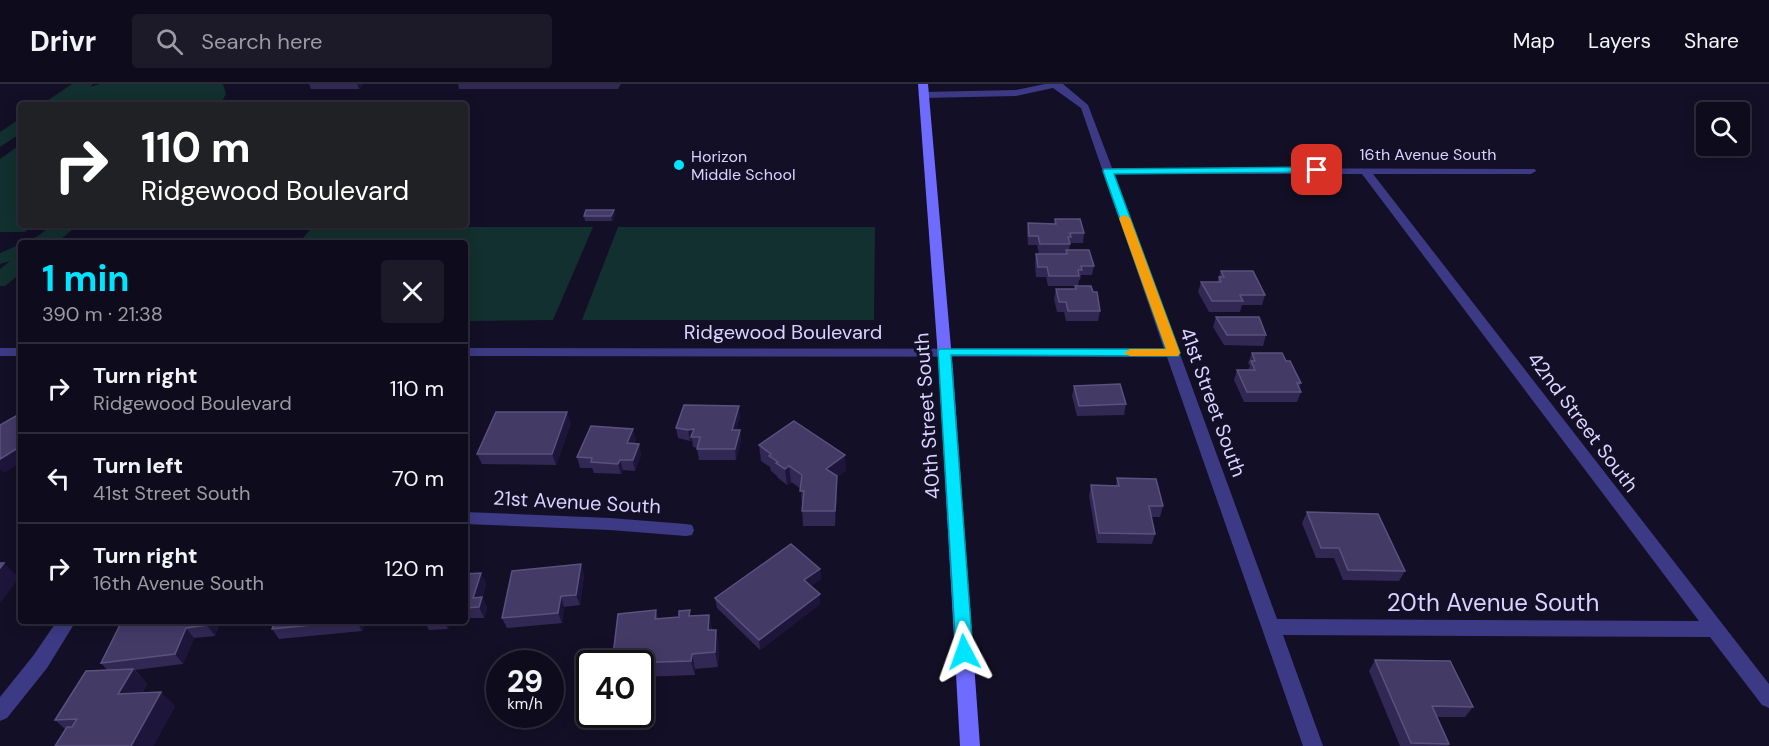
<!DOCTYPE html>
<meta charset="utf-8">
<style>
body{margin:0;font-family:"DM Sans",sans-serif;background:#1c1929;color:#f1f3f6;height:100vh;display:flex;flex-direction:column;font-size:22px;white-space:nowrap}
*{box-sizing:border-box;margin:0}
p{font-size:20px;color:#9b9ba3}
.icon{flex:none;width:33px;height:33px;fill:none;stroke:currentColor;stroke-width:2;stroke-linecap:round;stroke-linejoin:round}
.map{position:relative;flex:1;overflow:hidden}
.drawer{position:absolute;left:18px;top:156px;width:450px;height:384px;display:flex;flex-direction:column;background:#0e0b1c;border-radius:6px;box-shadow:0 3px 15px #0003,0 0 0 2px #2e2b3b}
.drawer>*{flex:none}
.top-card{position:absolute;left:18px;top:18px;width:450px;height:126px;border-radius:6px;box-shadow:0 3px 15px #0003,0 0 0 2px #2e2b3b;background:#202124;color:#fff;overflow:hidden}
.tools{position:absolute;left:1696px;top:18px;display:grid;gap:12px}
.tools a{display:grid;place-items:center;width:54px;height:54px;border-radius:6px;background:#0e0b1c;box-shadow:0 3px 15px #0003,0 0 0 2px #2e2b3b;font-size:30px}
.speed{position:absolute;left:486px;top:566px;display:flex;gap:12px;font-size:30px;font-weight:700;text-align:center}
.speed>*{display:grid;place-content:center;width:78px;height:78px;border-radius:50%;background:#0e0b1c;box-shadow:0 3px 15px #0003,0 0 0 2px #2e2b3b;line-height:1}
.speed small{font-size:15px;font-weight:400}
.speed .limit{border:3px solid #111;border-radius:9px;background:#fff;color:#111}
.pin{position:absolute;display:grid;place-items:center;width:51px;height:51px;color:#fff;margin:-26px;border-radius:12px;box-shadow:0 3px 9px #0006}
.me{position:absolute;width:66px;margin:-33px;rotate:356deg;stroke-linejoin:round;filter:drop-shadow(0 0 4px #0008)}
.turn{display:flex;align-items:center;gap:21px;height:126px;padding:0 24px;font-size:27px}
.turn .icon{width:78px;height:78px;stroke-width:2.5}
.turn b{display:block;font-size:42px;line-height:51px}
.round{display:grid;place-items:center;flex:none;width:63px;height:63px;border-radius:6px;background:#1c1929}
.summary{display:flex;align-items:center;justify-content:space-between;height:102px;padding:0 24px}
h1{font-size:36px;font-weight:700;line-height:45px;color:#00e5ff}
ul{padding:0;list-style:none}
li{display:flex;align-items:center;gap:18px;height:90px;padding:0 24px;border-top:2px solid #2e2b3b}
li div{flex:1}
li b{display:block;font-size:22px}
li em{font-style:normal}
header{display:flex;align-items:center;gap:36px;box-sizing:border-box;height:84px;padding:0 30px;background:#0e0b1c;border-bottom:2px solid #2e2b3b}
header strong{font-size:28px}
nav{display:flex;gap:33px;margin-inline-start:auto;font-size:21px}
.search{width:420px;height:54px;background:#1c1929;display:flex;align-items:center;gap:15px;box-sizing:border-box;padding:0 21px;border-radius:6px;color:#9b9ba3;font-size:22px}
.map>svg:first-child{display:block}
.green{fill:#12302f}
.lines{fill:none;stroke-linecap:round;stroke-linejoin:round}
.street{fill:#3d3a85;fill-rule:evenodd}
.secondary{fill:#6f6bff;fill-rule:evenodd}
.wall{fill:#312854}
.shaded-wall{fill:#1d163a}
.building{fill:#433a66;stroke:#5a527e;stroke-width:1.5}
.route{fill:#00e5ff;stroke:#0095a6;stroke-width:1.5}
.slow{fill:#f59e0b}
.poi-dot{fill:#00e5ff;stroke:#130f26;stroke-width:2}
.labels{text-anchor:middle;stroke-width:6;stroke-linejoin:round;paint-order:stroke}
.far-street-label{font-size:16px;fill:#d9d4ff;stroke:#130f26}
.far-poi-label{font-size:16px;fill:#d9d4ff;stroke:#130f26;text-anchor:start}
.street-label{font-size:20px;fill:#d9d4ff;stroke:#130f26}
.near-street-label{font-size:24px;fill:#d9d4ff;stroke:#130f26}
</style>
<header>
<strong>Drivr</strong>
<div class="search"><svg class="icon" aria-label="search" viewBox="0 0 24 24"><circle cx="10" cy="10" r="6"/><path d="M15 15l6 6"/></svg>Search here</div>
<nav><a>Map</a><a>Layers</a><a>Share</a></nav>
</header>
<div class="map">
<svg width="1769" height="662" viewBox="0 0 1769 662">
<rect width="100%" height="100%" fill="#130f26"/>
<g class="green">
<path d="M72,0H93L90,3L100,0H223L226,10L220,21H199L200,17H72L63,21H41Z"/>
<path d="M21,34V49L0,63V48Z"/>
<path d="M21,60V141H34L25,148H0V75Z"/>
<path d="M52,141H78L56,159H23L38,152Z"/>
<path d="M312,143H593L553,236L465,237V159H299Z"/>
<path d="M618,143H875L874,236H582Z"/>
<path d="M21,160V189L5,202H0V185L10,177L0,180V169Z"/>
</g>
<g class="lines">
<g class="street">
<path d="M1045,0H1063L1088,21L1112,84L1535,85L1536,87L1531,90H1373L1769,600V624L1762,621L1710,553L1283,551L1323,662H1303L1167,273L465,272V264L1164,265L1081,24L1053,4L1016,12L923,14L918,11L923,8L1016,6ZM1114,90H1362L1699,537L1277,535Z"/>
<rect x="0" y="264" width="21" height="8"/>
<path d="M465,428L610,434L686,440L692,441L694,446L692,451L686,452L610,446L465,440Z"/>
<path d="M57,537H76L47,584L7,634L0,637V613L33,572Z"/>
</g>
<path class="secondary" d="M918,0H928L953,287L980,662H960L939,287Z"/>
</g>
<g class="wall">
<path d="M309,0H363L359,5H311Z"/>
<path d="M458,0H621L618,5H459Z"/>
<path d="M615,131L612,137H585L584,132Z"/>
<path d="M1055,135L1084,149L1083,159H1070L1069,166L1094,182L1092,191H1081L1080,196H1079L1078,202L1100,227L1098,237H1066L1064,228H1057L1054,215L1056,205H1075V202H1048L1046,193H1036L1035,180L1036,170H1066H1039L1037,161H1028L1027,149L1028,139L1054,140Z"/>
<path d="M1221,187L1265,211L1262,221H1242L1240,228H1209L1198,208L1201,198H1217Z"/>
<path d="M1216,233L1266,251L1263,262L1224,261L1213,243Z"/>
<path d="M1252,269L1286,277L1301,299L1299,303L1301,308L1297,318H1244L1234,296L1237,286H1248L1250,282L1248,279Z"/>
<path d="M1074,302L1126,320L1124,331L1077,332L1072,312Z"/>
<path d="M740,332L736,346H740L741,357L736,376H699L697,364L693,363L692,356L690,357L678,354L676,344Z"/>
<path d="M571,339L556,381L482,380L477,370Z"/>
<path d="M636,355L634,360H639L641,371L635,387L623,386L621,390L594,389L592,384H580L577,373Z"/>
<path d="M759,361L846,386L837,393V408L835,442H803L801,405L791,398L787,401L778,394L777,392L771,387L770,383L761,377Z"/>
<path d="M1117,394L1163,422L1160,433H1151L1155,450L1152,460L1097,459L1089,412L1091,401L1116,402Z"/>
<path d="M1307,428L1405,487L1399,497L1343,496L1334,474H1316L1302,439Z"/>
<path d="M820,485L821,495L811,502L820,510V520L760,566L717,524L715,514Z"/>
<path d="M481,489L486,500L482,513L487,524L484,534H465V490Z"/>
<path d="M584,491L580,521L564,523L562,539L507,544L502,534Z"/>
<path d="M656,526L658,535L709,531L712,546L719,561L718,583L695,585V591L640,593V579H615L613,572Z"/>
<path d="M122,537H221L215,552L194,554L183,580L135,586L147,600L142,609L175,622L153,662H55L65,645L55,636L107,586L101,579Z"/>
<path d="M275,537H366L362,547L279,555L272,545Z"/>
<path d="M424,537H450L448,545L429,546Z"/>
<path d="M1375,576L1473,623L1465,633H1437L1449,660L1448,662H1400L1369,587Z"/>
</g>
<g class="shaded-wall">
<path d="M357,0H363L359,5Z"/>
<path d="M614,126L615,131L612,137L611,132Z"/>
<path d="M739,322L740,332L733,357L732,346Z"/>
<path d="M567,328L571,339L556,381L552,370Z"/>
<path d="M633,345L636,355L630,370L627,359Z"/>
<path d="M694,345L691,353L692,356L690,357L688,346Z"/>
<path d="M740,346L741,357L736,376L735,365Z"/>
<path d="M465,355L468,363L465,370Z"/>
<path d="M639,360L641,371L635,387L633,376Z"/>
<path d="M21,362V378L4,389L0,385V375Z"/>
<path d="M845,371L846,386L837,393V408L835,442V427L826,385Z"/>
<path d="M620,376L623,386L621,390L618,380Z"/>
<path d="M789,382L791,398L787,401L785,385Z"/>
<path d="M4,479L19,494L0,519V484Z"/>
<path d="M581,480L584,491L580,521L576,511Z"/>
<path d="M820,485L821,495L805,507L804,496Z"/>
<path d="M481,489L486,500L478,524L473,514Z"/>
<path d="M820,510V520L760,566L759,556Z"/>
<path d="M561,512L564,523L562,539L558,529Z"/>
<path d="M482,513L487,524L484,534L479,523Z"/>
<path d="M709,531L712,546H708Z"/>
<path d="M208,537H221L215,552L207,541Z"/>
<path d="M356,537H366L362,547Z"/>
<path d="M443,537H450L448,545Z"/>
<path d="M186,544L194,554L183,580L175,570Z"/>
<path d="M716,546L719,561L718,583L715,568Z"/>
<path d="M692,570L695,585V591L691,577Z"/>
<path d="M133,585L147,600L132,624L118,610Z"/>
<path d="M161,608L175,622L153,662H131Z"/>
</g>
<g class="building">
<path d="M586,126H614L611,132H584Z"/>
<path d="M1055,135H1080L1084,149H1070L1071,153H1068L1070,160H1040L1038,152H1029L1028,139L1056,140Z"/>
<path d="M124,155L167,156L164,159H120Z"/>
<path d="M1066,166H1089L1094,182H1081L1082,186H1078L1079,192H1049L1047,183H1038L1036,170H1067Z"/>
<path d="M1221,187H1253L1265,211H1240L1243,217H1212L1201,198H1221L1219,193H1224Z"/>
<path d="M1075,202H1091L1093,208H1097L1100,227H1068L1066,218H1059L1056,205H1076Z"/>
<path d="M1216,233H1259L1266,251H1227Z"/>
<path d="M1252,269H1282L1286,277H1290L1301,299H1297L1301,308H1247L1237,286H1255L1251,277H1255Z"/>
<path d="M1120,300L1126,320L1079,322L1074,302Z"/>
<path d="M684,321L739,322L732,346H740L735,365H697L700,353H691L694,345L688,346L676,344Z"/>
<path d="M496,328H567L552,370H477Z"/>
<path d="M21,329V362L0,375V341Z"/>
<path d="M794,337L845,371L826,385L837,392L835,427H802L804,407H800L802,391L789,382L785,385L776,379L778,378L769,372L771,370L759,361Z"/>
<path d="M591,342L633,345L627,359L639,360L633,376H620L618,380L591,378L592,374L577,373Z"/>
<path d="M1117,394L1156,395L1163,422H1149L1155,450L1099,449L1091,401L1119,402Z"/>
<path d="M1307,428L1378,430L1405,487L1348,486L1339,464H1321Z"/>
<path d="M791,460L820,485L804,496L820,510L759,556L715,514Z"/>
<path d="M0,479H4L0,484Z"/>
<path d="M581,480L576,511L561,512L558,529L502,534L512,487Z"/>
<path d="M481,489L473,514L482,513L479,523L465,524V490Z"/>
<path d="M656,526L655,535L679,533V527L690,526L689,532L709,531L708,546H716L715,568L692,570L691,577L633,579V571L613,572L618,530Z"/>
<path d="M122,537H208L207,541L186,544L175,570L101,579Z"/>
<path d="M275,537H352L272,545Z"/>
<path d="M1375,576L1450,577L1473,623L1432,622L1449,660L1411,659Z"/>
<path d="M133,585L118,610L161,608L131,662H55L67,643H72L77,635L55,636L86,587Z"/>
</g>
<path class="route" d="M1317,83L1320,84V88L1114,90L1180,269L1178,272L951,271L973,568L970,573L964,576L958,573L956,568L938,267L940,265H1166L1103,87L1104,85Z"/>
<path class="slow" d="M1124,131L1130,134L1180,269L1178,272H1130L1124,269L1130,265H1166L1119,134Z"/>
<circle class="poi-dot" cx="679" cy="81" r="6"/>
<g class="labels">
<g class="far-street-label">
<text x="1428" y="76">16th Avenue South</text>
</g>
<g class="far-poi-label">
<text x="691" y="78">Horizon<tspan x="691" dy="18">Middle School</tspan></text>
</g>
<g class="street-label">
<text x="783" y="255">Ridgewood Boulevard</text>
<text transform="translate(1213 318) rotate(70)" y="7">41st Street South</text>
<text transform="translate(927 332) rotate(-94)" y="7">40th Street South</text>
<text transform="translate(1583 338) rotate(53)" y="7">42nd Street South</text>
<text transform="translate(577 418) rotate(3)" y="7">21st Avenue South</text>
</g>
<g class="near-street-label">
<text x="1493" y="527">20th Avenue South</text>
</g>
</g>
</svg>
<div class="tools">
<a><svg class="icon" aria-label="search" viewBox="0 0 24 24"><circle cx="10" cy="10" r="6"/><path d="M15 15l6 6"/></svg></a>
</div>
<div class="speed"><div>29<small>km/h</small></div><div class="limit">40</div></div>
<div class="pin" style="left:1317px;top:86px;background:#d93025"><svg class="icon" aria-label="arrive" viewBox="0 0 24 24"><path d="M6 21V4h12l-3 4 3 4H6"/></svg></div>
<svg class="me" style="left:964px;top:568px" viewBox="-20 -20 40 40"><path d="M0-17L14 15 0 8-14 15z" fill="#00e5ff" stroke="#fff" stroke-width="4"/></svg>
<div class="top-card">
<div class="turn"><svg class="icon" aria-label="right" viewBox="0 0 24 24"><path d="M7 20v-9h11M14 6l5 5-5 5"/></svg><div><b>110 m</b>Ridgewood Boulevard</div></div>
</div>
<section class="drawer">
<div class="summary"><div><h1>1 min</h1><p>390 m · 21:38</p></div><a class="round"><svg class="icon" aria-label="close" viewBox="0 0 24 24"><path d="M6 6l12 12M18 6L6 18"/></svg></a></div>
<ul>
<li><svg class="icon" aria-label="right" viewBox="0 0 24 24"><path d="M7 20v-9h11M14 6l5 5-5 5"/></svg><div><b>Turn right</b><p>Ridgewood Boulevard</p></div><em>110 m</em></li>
<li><svg class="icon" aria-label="left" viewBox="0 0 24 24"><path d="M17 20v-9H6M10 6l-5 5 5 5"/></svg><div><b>Turn left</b><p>41st Street South</p></div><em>70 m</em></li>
<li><svg class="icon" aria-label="right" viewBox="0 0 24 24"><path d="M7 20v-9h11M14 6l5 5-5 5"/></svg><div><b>Turn right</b><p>16th Avenue South</p></div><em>120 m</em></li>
</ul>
</section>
</div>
